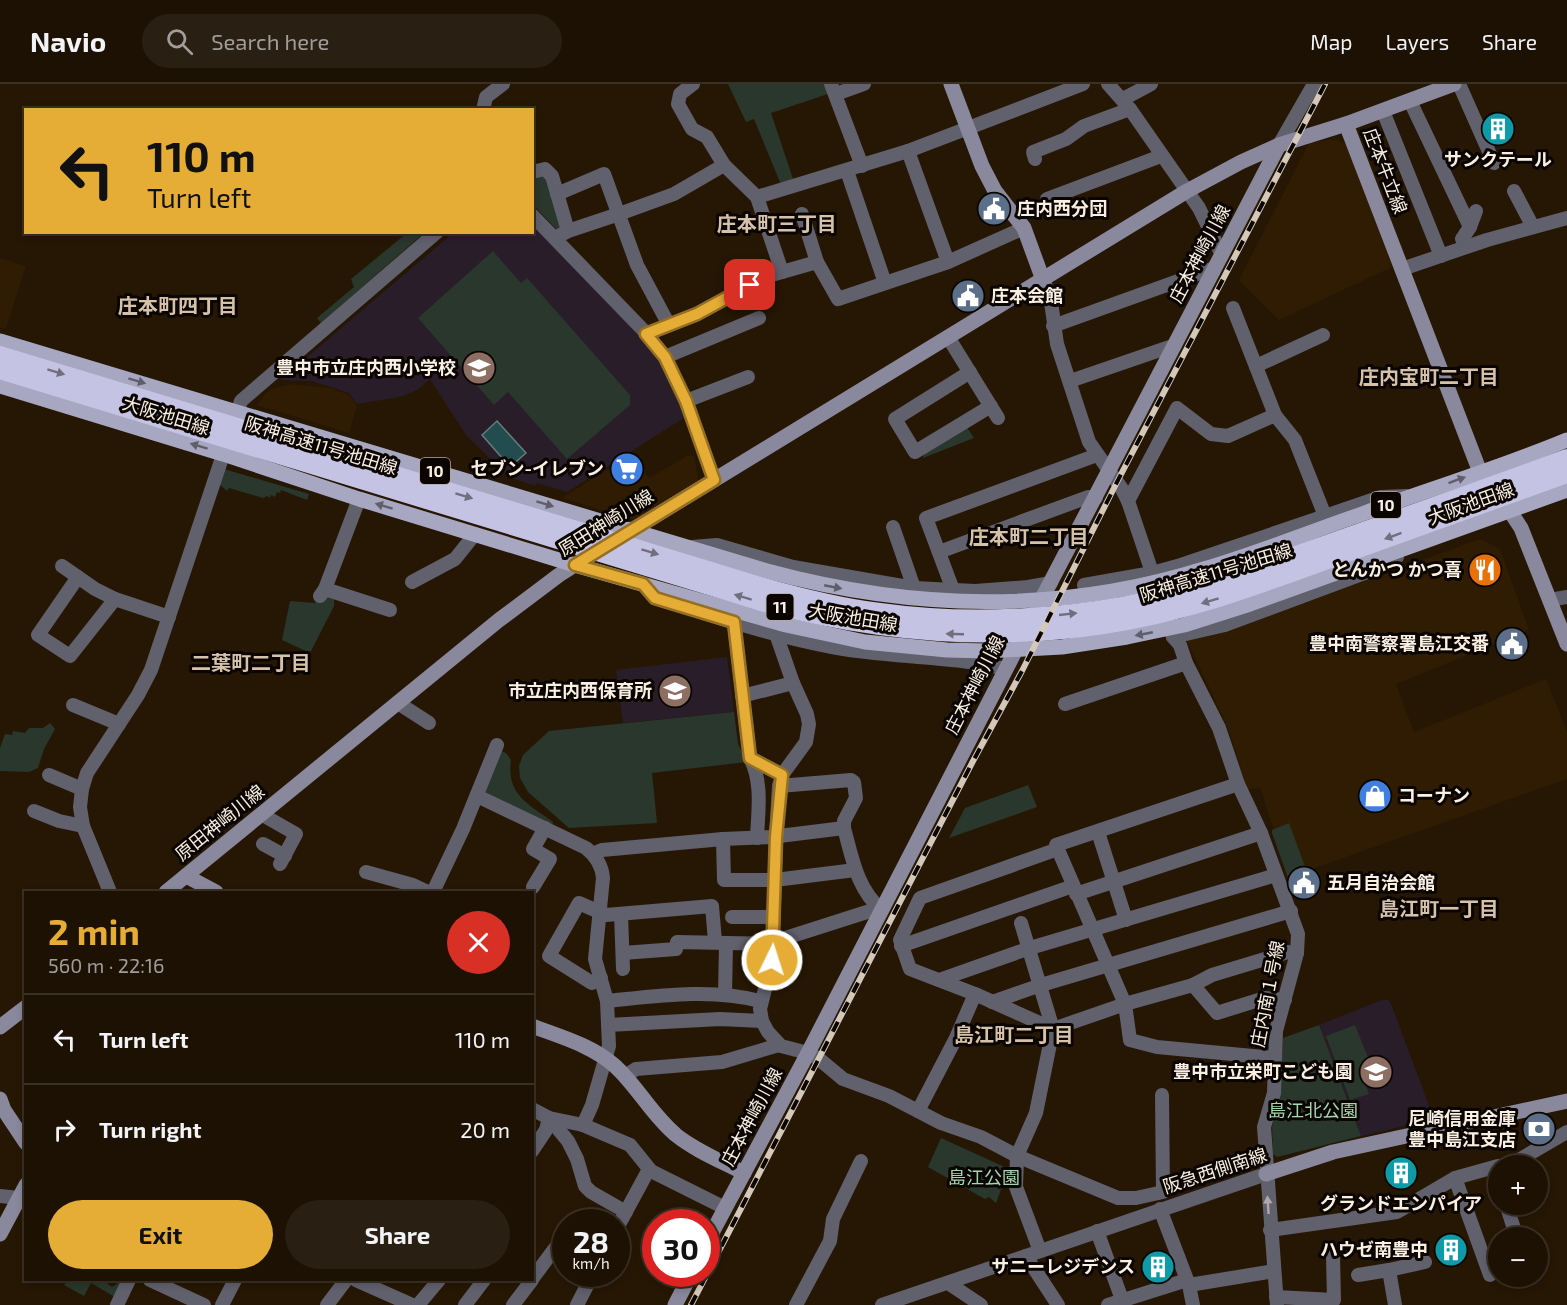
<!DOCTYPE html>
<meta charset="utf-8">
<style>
body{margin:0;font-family:"Exo 2","Noto Sans JP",sans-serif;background:#291f12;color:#f1f3f6;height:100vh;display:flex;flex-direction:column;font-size:22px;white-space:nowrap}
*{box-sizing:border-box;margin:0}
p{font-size:20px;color:#a09d9a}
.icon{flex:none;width:33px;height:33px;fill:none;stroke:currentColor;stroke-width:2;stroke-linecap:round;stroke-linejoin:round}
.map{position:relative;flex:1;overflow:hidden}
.sheet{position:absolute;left:24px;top:807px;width:510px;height:390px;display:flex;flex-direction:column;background:#1c1103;border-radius:0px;box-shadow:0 3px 9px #0003,0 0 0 2px #3a3125}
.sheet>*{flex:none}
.banner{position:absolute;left:24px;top:24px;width:510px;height:126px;border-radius:0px;box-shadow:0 3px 9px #0003,0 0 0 2px #3a3125;background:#e5ad35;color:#111;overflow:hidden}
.buttons{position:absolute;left:1488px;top:1071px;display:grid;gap:12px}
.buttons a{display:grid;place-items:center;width:60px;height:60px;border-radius:50%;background:#1c1103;box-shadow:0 3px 9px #0003,0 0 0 2px #3a3125;font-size:30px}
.speed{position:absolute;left:552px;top:1125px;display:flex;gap:12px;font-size:30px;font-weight:700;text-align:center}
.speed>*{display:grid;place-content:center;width:78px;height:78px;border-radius:50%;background:#1c1103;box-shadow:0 3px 9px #0003,0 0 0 2px #3a3125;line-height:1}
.speed small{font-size:15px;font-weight:400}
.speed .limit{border:9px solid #d22;background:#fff;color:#111}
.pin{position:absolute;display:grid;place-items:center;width:51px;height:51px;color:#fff;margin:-26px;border-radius:12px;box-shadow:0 3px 9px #0006}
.me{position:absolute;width:66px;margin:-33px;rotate:4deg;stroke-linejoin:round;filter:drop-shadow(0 0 4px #0008)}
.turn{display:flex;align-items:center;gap:21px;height:126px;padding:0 24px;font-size:27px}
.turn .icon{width:78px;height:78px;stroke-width:2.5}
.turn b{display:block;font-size:42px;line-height:51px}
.round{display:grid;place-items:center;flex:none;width:63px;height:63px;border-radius:32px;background:#291f12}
.headline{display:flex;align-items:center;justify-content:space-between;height:102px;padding:0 24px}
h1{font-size:36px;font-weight:700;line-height:45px;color:#e5ad35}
.primary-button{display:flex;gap:12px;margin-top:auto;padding:12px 24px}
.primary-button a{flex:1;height:69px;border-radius:36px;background:#e5ad35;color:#111;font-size:24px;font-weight:700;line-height:69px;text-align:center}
.primary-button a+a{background:#291f12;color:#f1f3f6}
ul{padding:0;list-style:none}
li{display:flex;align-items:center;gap:18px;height:90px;padding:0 24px;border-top:2px solid #3a3125}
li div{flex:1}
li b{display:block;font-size:22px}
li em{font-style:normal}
header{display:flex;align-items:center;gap:36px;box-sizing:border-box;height:84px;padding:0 30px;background:#1c1103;border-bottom:2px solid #3a3125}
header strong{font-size:28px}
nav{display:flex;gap:33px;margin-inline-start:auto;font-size:21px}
.search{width:420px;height:54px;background:#291f12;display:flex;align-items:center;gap:15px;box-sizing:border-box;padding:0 21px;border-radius:33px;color:#a09d9a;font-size:22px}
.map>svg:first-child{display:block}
.built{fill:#2f1c02}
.education{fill:#291d2a}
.green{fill:#29372c}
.water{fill:#234c4e;stroke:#647d7b;stroke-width:1.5}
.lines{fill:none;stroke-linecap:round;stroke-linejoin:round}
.street{stroke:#61606d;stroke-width:14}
.secondary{stroke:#89889d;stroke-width:15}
.primary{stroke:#a8a7c2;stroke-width:15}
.highway{stroke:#c5c3e4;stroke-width:18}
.rail-casing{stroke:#d4c8bb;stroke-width:6}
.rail{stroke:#0a0501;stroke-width:4;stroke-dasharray:11;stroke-linecap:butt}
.oneway{fill:#716e7e}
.oneway2{fill:#615e6b}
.oneway3{fill:#aea8a8}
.route-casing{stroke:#957022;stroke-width:15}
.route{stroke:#e5ad35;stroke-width:10}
.labels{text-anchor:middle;stroke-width:6;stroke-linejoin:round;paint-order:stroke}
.shield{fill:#0a0501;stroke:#b2a99f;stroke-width:1.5}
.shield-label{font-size:16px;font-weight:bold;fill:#faefe3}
.poi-label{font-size:18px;font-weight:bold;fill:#faefe3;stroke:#0a0501;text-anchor:end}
.street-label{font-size:18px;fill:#faefe3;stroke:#0a0501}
.park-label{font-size:18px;fill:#a4d7af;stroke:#0a0501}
.neighbourhood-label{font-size:20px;font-weight:bold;fill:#d6c2aa;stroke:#0a0501}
</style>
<header>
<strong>Navio</strong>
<div class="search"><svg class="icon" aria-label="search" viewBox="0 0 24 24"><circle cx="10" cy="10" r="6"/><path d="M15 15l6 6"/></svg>Search here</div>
<nav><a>Map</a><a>Layers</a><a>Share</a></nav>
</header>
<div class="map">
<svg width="1567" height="1221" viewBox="0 0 1567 1221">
<rect width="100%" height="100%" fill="#261704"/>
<g class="built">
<path d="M1334,55L1347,60L1392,183L1279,236L1239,196L1309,59Z"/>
<path d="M0,174L26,182L6,245L0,243Z"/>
<path d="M291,300L330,304L349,311L357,322L349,349L257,321L265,310L272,305Z"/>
<path d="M631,371L640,386L649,394L687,372L694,371L698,397L634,436L562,414Z"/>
<path d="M1480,455L1500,465L1529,546L1396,600L1414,648L1546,595L1567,647V695L1289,793L1260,703L1248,706L1228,644L1187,557L1225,548Z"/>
</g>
<g class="education">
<path d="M533,140L659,272L687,332L567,408L537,399L535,402L509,393L466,351L430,295L417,306L400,313L357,320L349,309L312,297L280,296L453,149L532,148Z"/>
<path d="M727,573L734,628L623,639L616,586Z"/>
<path d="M1382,916H1388L1391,920L1434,1035L1361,1052L1319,941Z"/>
</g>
<g class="green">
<path d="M728,0H824L828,10L771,29L794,98L782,103L754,35L746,38Z"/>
<path d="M546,90L562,144L558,147L533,121V93Z"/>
<path d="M407,149H424L321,239L317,234L354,203L351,195Z"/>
<path d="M493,167L521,199L527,194L630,311V321L567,375L508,308L494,321L418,234Z"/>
<path d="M966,342L974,354L923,374L924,368Z"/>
<path d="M224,385L309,410L307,416L281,406L280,409L277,408L275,413L271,411L270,414L267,412L263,414L229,404L227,407L219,400Z"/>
<path d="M326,511L334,512V522L310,569L282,556L290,517L315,519L316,515Z"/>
<path d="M734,628L738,660L747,678L652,689L657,739L569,744L528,708L520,694L519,682L523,671L549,647Z"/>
<path d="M50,639L55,645L44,665L38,684L29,688L0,687V664L5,650L12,651L13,647L25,649L29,644H43Z"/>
<path d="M501,667L506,669L511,676C506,711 529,720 553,738L552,742L486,710L484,704Z"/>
<path d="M1028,701L1037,723L949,754L965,724Z"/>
<path d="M1289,739L1307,788L1288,794L1272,749V746Z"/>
<path d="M1319,941L1361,1052L1277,1073L1273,1070L1272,1043L1281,999L1283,954Z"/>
<path d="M1355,941L1373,986L1362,991L1369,1010L1350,1016L1326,952Z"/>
<path d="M941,1054L1009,1085V1096L1003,1100L996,1119L989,1113L985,1115L928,1083Z"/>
<path d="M68,1196H103L112,1203L123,1196L115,1213L91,1199L84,1212L64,1201Z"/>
</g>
<path class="water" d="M497,337L526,369L510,383L482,351Z"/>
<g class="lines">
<g class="street">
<path d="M693,0L680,10L678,20L692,45L707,53L724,81L757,113L782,188"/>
<path d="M831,0L862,82"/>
<path d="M1108,0L1130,25L1199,124L1222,171"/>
<path d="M1459,0L1494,79"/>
<path d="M836,10L864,0"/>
<path d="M1123,15L1151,0"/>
<path d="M1410,17L1470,143"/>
<path d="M483,26L486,13L503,0"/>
<path d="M1383,27L1441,172"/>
<path d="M1279,61L1314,0"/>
<path d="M908,67L948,178"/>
<path d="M1035,75L1033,68L1066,55L1084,42L1130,25"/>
<path d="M847,87L885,199"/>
<path d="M532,88L545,85L552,92L568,147"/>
<path d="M1514,107L1533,143"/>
<path d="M557,110L604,90L637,181L669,241"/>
<path d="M757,113L908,67L1083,0"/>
<path d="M1047,115L1161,72"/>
<path d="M802,130L817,178"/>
<path d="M532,131L647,250L665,273L686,317L714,396"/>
<path d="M555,154L568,147L619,130L674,110L724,81"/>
<path d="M1462,155L1470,143L1476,127"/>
<path d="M1402,185L1487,156L1567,134"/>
<path d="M1043,196L1050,211L1057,260L1089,358L1122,405L1128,417"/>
<path d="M1233,224L1275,331"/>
<path d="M1053,242L1214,184"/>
<path d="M647,250L697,230L768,192L817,178L838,215L948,178L1024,144"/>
<path d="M948,253L998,334"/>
<path d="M665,273L759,234"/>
<path d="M1256,282L1323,251"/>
<path d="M970,288L895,335L915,368L991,322"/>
<path d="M1070,297L1175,261"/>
<path d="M686,317L748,293"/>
<path d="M234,338L241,317L437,148"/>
<path d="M893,443L914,504"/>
<path d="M692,463L717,461L793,483L914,504L975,507L1028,503L1051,499"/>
<path d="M939,468L1088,413L1096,414"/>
<path d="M62,482L95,505L115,515L169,533"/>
<path d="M78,493L38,551L70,572L115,515"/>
<path d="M412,498L455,475L475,450"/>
<path d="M643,500L655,514C714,532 772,552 832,563C889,574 949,571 1005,585"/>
<path d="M1084,501L1152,489L1181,481L1381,413L1407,412"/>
<path d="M325,505L390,526"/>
<path d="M953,506L926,434L1097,371"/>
<path d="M1158,506L1128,417L1177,324L1211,350L1228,352L1275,331L1295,356L1325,432"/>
<path d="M320,512L325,505L359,415"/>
<path d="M1550,516L1567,513"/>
<path d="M1167,536L1173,553L1180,561L1186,579L1219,644L1238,700L1261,749L1298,850L1297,869L1276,947L1274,1009L1264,1043L1277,1221"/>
<path d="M734,539L750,674C763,698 758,728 757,754"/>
<path d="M776,550L793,599L807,630L809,640L806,658L782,691L779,702L776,753L773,858L768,893L760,925L762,937L768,948L781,962L808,969L819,975L843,995L889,1012L941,1039L981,1053L1017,1072L1118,1114H1136L1163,1108L1162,1011"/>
<path d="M1173,553L1225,541L1365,489L1397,473"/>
<path d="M742,612L793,599"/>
<path d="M398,619L429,639"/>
<path d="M1065,620L1186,579"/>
<path d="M73,621L119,640"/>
<path d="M750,674L782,691"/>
<path d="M49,691L82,705"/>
<path d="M1238,700L1056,761L1125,920L1130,956L1157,963L1274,974"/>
<path d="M477,712L586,764C596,772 602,781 603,794L595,875L607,917L609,962L592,1021L583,1041"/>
<path d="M34,727L59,737L83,742"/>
<path d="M261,730L296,750L280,780"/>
<path d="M1098,748L1126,836"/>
<path d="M723,755L724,796H775L855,786"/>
<path d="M263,760L285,772"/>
<path d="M1058,765L920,814L900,856L910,885L975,910L1053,945L1125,920L1193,901L1217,929L1265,914L1285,916"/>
<path d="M593,770L602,766L723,755L771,753L844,744"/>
<path d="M366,788L413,801L428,808"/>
<path d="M533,803L550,775L533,765L545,744"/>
<path d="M110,808L83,742L80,723L82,705L87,689L138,611L151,586L226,362"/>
<path d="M433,808L463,745L497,661"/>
<path d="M1076,810L1261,749"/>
<path d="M621,830L623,885"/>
<path d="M732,833H774"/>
<path d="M1021,839L1053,945L1036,1029L1017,1072L1016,1103L1040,1167"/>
<path d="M773,858L870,827L882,826C857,806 852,773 844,744V737L856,714L854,698L851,696L779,702"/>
<path d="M901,862L1073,802"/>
<path d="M623,869L676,865L677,858L773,860"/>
<path d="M601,894L592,899L549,872L579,819L606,831L712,822L715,857"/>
<path d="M939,896L1030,864L1276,791"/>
<path d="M1193,901L1212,891L1288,868L1297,869"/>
<path d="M725,911L726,859"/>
<path d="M607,917C657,912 711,904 760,917"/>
<path d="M992,918L1041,901L1291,827"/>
<path d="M608,941L720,935L762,937"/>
<path d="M625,992L636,985L722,978L779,961"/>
<path d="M532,1025L549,1034L583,1041L630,1061L651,1087L725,1124"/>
<path d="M918,1027L956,954L975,910"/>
<path d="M549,1034L568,1057L577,1075L585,1102L591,1108L626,1128"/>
<path d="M532,1067L546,1046L549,1034"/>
<path d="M1501,1082L1517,1077L1567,1048"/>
<path d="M1493,1084L1498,1100"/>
<path d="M1455,1094L1490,1191"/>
<path d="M0,1112L19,1114"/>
<path d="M1506,1120L1517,1154"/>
<path d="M1160,1125L1189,1201L1193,1221"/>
<path d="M616,1146L649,1085"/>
<path d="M1270,1146L1397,1128L1455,1094L1498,1082"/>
<path d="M1097,1147L1124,1221"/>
<path d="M1026,1172L1058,1221"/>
<path d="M1389,1186L1425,1178"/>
<path d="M1358,1191L1389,1186L1395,1221"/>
<path d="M532,1195L562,1155"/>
<path d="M150,1196L204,1221"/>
<path d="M356,1196L412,1221"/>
<path d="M948,1199L981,1221"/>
<path d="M1189,1201L1274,1187"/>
<path d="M1276,1213L1334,1216L1333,1172"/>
<path d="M117,1221L129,1196"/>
<path d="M222,1221L235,1196"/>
<path d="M327,1221L346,1196"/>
<path d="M418,1221L439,1196"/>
<path d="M465,1221L484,1196"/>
<path d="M513,1221L532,1196"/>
<path d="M577,1221L593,1190"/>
<path d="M796,1221L830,1157L833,1135L861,1077"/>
<path d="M882,1221L1266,1090"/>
<path d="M1108,1221L1187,1196"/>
</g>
<g class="secondary">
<path d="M951,0L982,82L995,107L1024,144L1043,196"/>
<path d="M1346,40L1480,388L1487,397"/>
<path d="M1504,418L1521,444L1567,560"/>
<path d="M624,451L1187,107L1241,78L1279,61L1346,40L1454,0"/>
<path d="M1037,524L1279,61"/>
<path d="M186,792L216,808"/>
<path d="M166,808L499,536L559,491L603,463"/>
<path d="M532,942C561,953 591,961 615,982C638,1003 651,1030 676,1051C696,1067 721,1077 744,1089"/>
<path d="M0,943L26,923"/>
<path d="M0,1015L4,1026L26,1059"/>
<path d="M1266,1090L1333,1068L1567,1017"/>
<path d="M0,1150L26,1101"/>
<path d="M706,1160L808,969L1021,556"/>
<path d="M675,1221L691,1190"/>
</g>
<g class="primary">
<path d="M0,257L767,487C911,526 1060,530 1204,485C1258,469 1310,448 1362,430C1430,405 1500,384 1567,356"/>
<path d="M0,302L223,370L359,415L575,481L786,541L865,558L947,566L986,567L1062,563L1127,553L1184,541L1250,520L1567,406"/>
</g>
<g class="highway">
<path d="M0,271L761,502C800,513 840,523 880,528C952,538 1026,536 1097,526C1176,515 1249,487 1324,461C1405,432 1486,404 1567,374"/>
<path d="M0,286L758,517C872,548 986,559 1103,541C1183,530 1258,501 1333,474C1411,446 1489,418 1567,390"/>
</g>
<defs>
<path id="rail" d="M691,1221L972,679L1022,587L1117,398L1325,0"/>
</defs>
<use href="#rail" class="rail-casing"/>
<use href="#rail" class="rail"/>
</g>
<defs><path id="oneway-solid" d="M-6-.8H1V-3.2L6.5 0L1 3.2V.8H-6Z" transform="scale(1.5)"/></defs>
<g class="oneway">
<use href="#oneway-solid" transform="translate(56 288) rotate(17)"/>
<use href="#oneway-solid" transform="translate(464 412) rotate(17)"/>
<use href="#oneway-solid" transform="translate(1393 452) rotate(160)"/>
<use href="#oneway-solid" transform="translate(650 468) rotate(17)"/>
<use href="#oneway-solid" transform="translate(743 513) rotate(-163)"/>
<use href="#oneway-solid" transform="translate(1210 517) rotate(163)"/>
<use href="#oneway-solid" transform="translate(1068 530) rotate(-6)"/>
<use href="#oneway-solid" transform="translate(955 550) rotate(-178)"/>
</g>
<g class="oneway2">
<use href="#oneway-solid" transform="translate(137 297) rotate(17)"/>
<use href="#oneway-solid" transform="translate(199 362) rotate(-163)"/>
<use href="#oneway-solid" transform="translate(1457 396) rotate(-20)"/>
<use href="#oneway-solid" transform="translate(545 420) rotate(17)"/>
<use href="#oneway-solid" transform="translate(384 422) rotate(-163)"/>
<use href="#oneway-solid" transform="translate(833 503) rotate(11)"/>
<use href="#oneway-solid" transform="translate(1144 550) rotate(169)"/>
</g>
<use class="oneway3" href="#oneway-solid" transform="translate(1268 1121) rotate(-94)"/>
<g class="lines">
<defs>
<path id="route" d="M750,201L697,230L646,250L665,273L686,317L714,396L575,481L643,500L655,514L734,538L750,674L782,691L776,753L772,876"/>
</defs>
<use href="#route" class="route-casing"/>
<use href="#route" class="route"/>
</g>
<defs>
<symbol id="building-disc" viewBox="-11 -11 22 22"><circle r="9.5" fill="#0f9aa8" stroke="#0a0501"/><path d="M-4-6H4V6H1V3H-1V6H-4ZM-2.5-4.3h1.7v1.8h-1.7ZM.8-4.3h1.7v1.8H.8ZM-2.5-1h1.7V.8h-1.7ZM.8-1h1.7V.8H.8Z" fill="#fff"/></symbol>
<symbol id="civic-disc" viewBox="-11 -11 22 22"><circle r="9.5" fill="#5c6f8a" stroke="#0a0501"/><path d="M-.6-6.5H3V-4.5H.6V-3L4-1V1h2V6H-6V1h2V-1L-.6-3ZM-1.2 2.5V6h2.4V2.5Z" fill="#fff"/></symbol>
<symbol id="school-disc" viewBox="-11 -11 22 22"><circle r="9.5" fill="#8d6e63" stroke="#0a0501"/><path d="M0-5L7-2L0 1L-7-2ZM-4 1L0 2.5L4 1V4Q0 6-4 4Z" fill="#fff"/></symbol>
<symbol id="supermarket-disc" viewBox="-11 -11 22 22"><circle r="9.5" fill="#3f7fe0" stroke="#0a0501"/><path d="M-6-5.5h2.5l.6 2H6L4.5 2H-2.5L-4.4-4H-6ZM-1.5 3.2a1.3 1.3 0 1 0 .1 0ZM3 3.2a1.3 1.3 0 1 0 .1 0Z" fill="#fff"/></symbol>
<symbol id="restaurant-disc" viewBox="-11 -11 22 22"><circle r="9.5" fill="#e8710a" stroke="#0a0501"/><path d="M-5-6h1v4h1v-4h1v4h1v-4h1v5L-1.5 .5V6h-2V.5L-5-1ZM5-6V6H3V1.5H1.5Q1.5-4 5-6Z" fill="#fff"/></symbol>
<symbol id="shop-disc" viewBox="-11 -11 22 22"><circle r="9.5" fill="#3f7fe0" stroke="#0a0501"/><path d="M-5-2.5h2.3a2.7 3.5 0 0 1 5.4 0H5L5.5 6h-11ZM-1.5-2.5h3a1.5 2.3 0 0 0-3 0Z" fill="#fff"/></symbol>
<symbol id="bank-disc" viewBox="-11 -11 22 22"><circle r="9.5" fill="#5c6f8a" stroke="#0a0501"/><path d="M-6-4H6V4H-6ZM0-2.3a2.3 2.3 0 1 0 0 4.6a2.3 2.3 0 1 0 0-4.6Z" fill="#fff"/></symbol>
</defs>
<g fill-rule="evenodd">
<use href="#building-disc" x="1479" y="26" width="38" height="38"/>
<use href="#civic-disc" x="975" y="106" width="38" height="38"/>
<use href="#civic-disc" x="949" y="193" width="38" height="38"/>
<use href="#school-disc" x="460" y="265" width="38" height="38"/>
<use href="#supermarket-disc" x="608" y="366" width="38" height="38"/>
<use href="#restaurant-disc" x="1466" y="467" width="38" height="38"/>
<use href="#civic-disc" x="1493" y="541" width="38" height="38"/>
<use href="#school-disc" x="656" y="588" width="38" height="38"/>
<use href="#shop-disc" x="1356" y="693" width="38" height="38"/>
<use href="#civic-disc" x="1285" y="780" width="38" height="38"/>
<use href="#school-disc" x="1357" y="969" width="38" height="38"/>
<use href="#bank-disc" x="1520" y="1026" width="38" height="38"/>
<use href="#building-disc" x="1382" y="1070" width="38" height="38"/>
<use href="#building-disc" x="1432" y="1147" width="38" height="38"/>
<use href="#building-disc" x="1139" y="1164" width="38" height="38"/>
</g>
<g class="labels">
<g class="shield">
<rect x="420" y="374" width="30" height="26" rx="4.5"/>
<rect x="1371" y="408" width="30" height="26" rx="4.5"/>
<rect x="766.5" y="510" width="27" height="26" rx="4.5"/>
</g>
<g class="shield-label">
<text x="435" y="393">10</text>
<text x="1386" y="427">10</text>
<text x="780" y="529">11</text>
</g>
<g class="poi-label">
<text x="1498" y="82" text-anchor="middle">サンクテール</text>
<text x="1017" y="131" text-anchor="start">庄内西分団</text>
<text x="991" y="218" text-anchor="start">庄本会館</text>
<text x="456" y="290">豊中市立庄内西小学校</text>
<text x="604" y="391">セブン-イレブン</text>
<text x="1462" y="492">とんかつ かつ喜</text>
<text x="1489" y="566">豊中南警察署島江交番</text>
<text x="652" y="613">市立庄内西保育所</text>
<text x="1398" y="718" text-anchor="start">コーナン</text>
<text x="1327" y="805" text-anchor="start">五月自治会館</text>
<text x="1353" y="994">豊中市立栄町こども園</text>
<text x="1516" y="1041">尼崎信用金庫<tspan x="1516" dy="21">豊中島江支店</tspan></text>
<text x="1401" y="1126" text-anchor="middle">グランドエンパイア</text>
<text x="1428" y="1172">ハウゼ南豊中</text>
<text x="1135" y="1189">サニーレジデンス</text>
</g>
<g class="street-label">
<text transform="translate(1385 87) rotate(69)" y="6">庄本牛立線</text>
<text transform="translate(1200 170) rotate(-62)" y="6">庄本神崎川線</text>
<text transform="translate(166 332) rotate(17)" y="6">大阪池田線</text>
<text transform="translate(321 362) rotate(17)" y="6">阪神高速11号池田線</text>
<text transform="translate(1471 420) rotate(-20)" y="6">大阪池田線</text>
<text transform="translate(606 439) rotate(-32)" y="6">原田神崎川線</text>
<text transform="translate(1216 489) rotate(-17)" y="6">阪神高速11号池田線</text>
<text transform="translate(853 534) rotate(10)" y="6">大阪池田線</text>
<text transform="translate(975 601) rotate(-63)" y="6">庄本神崎川線</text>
<text transform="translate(220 739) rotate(-39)" y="6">原田神崎川線</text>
<text transform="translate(1268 910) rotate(-79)" y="6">庄内南１号線</text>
<text transform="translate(752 1033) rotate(-62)" y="6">庄本神崎川線</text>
<text transform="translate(1215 1087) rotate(-18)" y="6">阪急西側南線</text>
</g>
<g class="park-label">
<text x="1313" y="1033">島江北公園</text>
<text x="984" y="1100">島江公園</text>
</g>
<g class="neighbourhood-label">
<text x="777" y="147">庄本町三丁目</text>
<text x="178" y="229">庄本町四丁目</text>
<text x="1429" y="300">庄内宝町二丁目</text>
<text x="1029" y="460">庄本町二丁目</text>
<text x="251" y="586">二葉町二丁目</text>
<text x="1439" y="832">島江町一丁目</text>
<text x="1014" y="958">島江町二丁目</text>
</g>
</g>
</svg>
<div class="buttons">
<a>+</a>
<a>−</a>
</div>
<div class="speed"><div>28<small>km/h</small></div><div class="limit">30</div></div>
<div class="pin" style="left:750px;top:201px;background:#d93025"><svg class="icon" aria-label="arrive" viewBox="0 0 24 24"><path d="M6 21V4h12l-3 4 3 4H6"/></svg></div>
<svg class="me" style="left:772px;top:876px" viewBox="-20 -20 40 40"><circle r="17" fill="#e5ad35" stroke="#fff" stroke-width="3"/><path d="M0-11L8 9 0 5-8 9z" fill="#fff"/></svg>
<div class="banner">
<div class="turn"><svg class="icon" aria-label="left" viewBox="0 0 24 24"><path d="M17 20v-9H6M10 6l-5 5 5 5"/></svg><div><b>110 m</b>Turn left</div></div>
</div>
<section class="sheet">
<div class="headline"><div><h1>2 min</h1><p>560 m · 22:16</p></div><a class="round" style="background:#d93025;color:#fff"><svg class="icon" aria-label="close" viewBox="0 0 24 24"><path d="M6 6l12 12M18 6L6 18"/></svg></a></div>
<ul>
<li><svg class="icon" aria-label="left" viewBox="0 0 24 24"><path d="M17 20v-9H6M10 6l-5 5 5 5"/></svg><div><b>Turn left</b></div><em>110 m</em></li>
<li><svg class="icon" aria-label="right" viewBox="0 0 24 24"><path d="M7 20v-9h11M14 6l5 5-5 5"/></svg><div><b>Turn right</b></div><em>20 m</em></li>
</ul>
<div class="primary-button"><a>Exit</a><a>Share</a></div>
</section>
</div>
